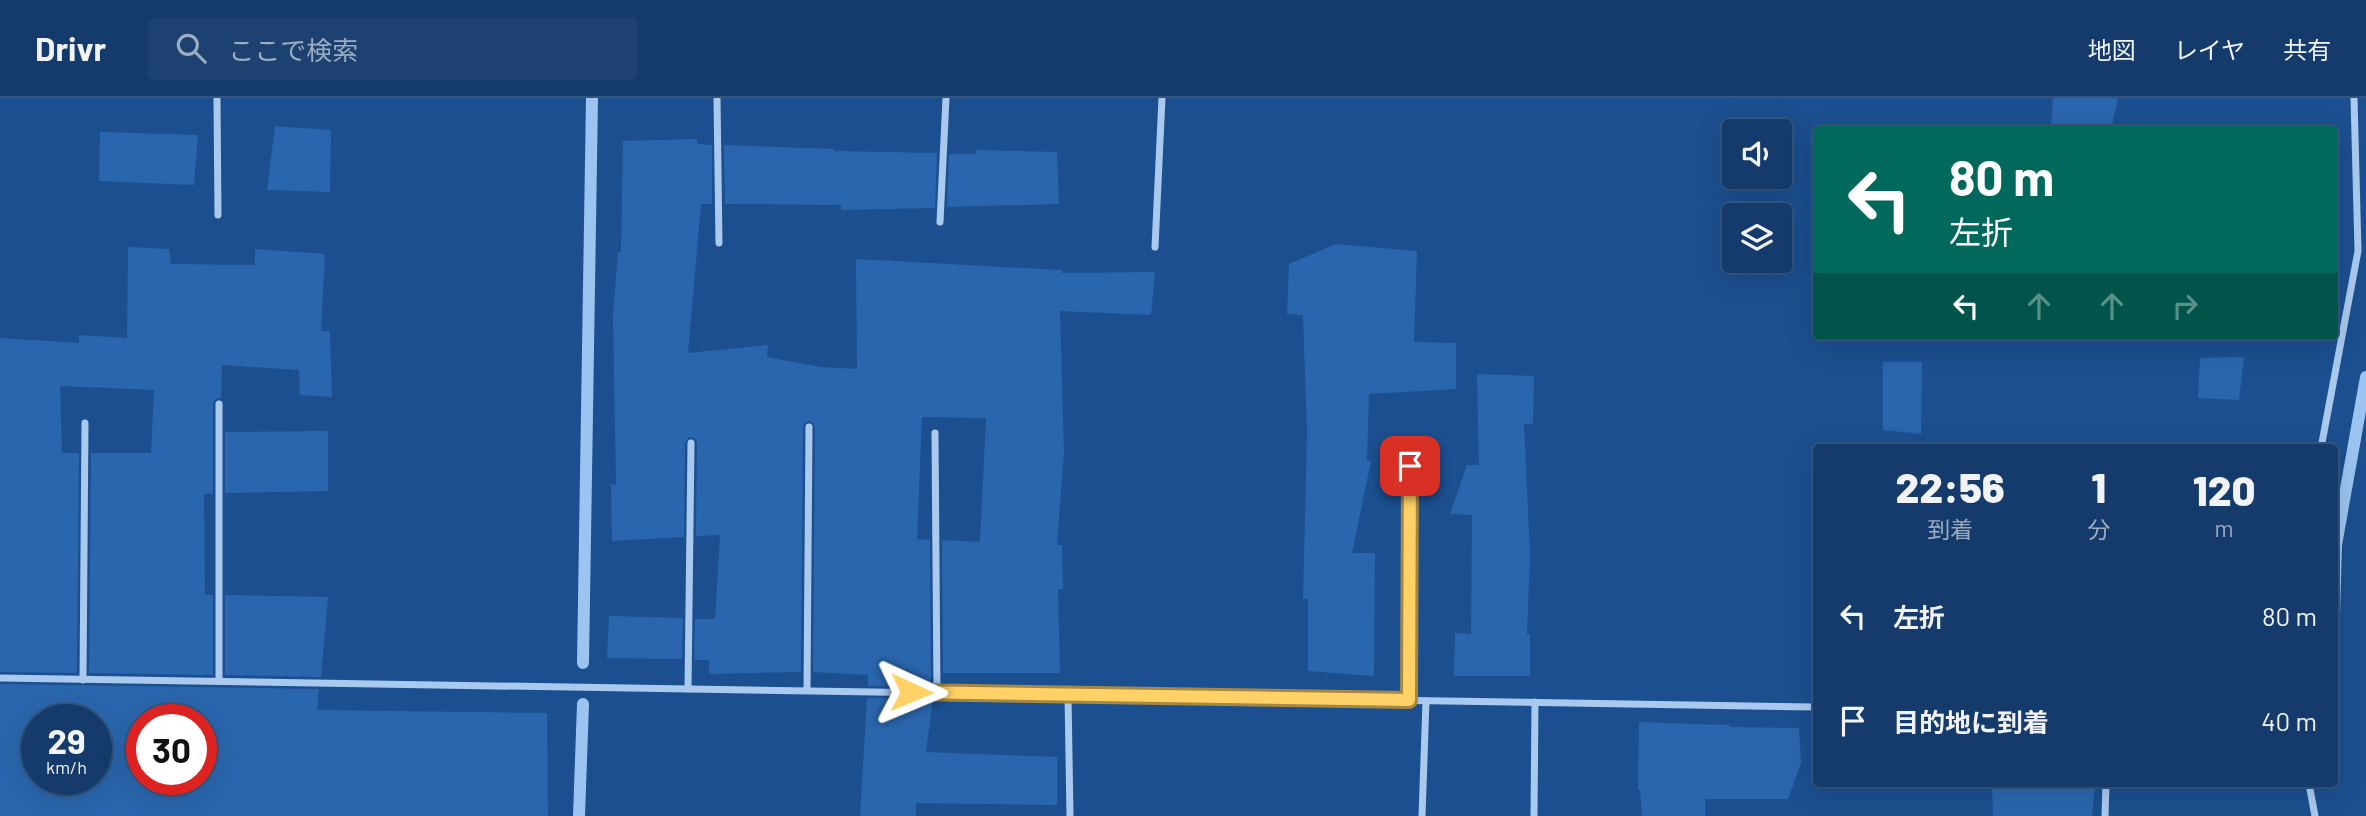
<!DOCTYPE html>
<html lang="ja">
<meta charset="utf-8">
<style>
body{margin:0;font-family:Barlow,"Noto Sans JP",sans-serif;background:#1d4271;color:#f1f3f6;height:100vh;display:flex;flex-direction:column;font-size:26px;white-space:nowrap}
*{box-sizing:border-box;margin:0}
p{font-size:23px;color:#9dadc1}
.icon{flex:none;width:38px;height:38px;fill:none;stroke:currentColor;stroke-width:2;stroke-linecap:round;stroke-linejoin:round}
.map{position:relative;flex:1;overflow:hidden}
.sheet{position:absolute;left:1813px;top:346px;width:525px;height:343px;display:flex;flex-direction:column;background:#143b6b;border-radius:7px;box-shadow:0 7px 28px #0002,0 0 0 2px #33557e}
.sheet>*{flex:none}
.banner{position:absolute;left:1813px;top:28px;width:525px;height:214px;border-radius:7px;box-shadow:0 7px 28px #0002,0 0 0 2px #33557e;background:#00695c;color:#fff;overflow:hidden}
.fabs{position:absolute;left:1722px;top:21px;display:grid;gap:14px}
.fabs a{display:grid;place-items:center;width:70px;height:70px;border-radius:7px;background:#143b6b;box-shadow:0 7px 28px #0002,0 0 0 2px #33557e;font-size:35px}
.speed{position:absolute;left:21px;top:606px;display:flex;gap:14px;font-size:35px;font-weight:700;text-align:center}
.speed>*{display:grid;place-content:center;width:91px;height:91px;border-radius:50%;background:#143b6b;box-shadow:0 7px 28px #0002,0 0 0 2px #33557e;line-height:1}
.speed small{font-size:18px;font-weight:400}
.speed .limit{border:10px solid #d22;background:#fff;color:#111}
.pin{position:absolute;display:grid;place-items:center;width:60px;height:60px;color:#fff;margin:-30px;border-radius:14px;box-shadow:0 4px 10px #0006}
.me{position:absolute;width:77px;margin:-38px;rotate:91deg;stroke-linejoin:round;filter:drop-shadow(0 0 5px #0008)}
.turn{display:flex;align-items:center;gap:24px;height:147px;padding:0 21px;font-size:32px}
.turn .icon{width:91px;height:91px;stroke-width:2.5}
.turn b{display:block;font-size:49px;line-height:60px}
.lanes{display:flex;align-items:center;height:66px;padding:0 21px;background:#0003;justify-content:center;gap:35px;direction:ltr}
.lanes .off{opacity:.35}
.eta{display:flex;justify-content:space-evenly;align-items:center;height:119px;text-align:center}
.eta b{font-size:42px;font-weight:800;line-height:49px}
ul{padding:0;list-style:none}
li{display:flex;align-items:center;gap:21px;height:105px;padding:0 21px}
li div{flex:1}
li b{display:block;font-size:26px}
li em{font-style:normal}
header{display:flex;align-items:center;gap:42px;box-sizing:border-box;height:98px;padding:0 35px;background:#143b6b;border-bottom:2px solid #33557e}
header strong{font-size:33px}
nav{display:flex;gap:38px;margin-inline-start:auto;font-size:24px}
.search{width:490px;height:63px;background:#1d4271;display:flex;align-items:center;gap:18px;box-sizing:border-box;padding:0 24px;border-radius:7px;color:#9dadc1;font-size:26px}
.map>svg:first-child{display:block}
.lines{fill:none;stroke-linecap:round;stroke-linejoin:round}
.stream{stroke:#9cc4f0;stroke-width:12}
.building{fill:#2a66ad;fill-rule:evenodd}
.street{stroke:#a9c9ee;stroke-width:7}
.route-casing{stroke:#a68842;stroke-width:18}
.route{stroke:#ffd166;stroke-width:12}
</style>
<header>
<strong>Drivr</strong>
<div class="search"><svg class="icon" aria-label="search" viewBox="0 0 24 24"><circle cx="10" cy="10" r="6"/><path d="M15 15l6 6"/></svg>ここで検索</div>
<nav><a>地図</a><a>レイヤ</a><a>共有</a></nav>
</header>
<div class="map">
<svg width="2366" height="718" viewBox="0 0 2366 718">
<rect width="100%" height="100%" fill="#1b4f8f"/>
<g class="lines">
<g class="stream">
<path d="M2334,518L2336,447L2366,279"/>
<path d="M583,565L592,0"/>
<path d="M579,718L583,606"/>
</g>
</g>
<g class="building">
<path d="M2053,0H2118L2111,32H2051Z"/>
<path d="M275,28L331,32L330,94L267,92Z"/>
<path d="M100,34L198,37L194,87L99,83Z"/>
<path d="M697,41V46L712,47V106H701L688,255L768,247L767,259L821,269L857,271L856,161L1062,172V175L1155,174L1151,217L1060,213L1064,354L1057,447H1062L1063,491H1058L1060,575H943L942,442L980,444L986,320L922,319L917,441L930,442L931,589L868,588V577L813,574L815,329L811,323L805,324L803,329L801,574L709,576V562H694L695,521H715L720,437L696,438L697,345L695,340L689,339L685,345L684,439L612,443L611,386L616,387L613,217L618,154H621L623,43Z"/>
<path d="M724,47L834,51V53L937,55L935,110L841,112V107L725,106Z"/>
<path d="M976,52L1057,54L1059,106L947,109L949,56H976Z"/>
<path d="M1336,146L1417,153L1414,244L1456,245V291L1369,296L1367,363H1371L1352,455H1375L1374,578L1308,573V501H1303L1307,335L1303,217L1287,216L1289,166Z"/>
<path d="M128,149L169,151L171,166L255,167V151L325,156L321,233H330L332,299L300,297L299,272L222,267L221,300L215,301L213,306V396H204L205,497H213V577L89,575L91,355H151L154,292L60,288L62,355H79L77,575L0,574V240L79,245V237L127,240Z"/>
<path d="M2244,259L2239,302L2198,300L2200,260Z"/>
<path d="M1883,264H1922L1921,336L1883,332Z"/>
<path d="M1477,276L1534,278L1533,326H1524L1530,456L1527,536H1530V578H1454L1455,535L1471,536L1472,417L1450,416L1467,367H1479Z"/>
<path d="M328,333V393L225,395V334Z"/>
<path d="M225,497L328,499L321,579L225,577Z"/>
<path d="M609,518L683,520L682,561L607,560Z"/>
<path d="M0,586L319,591L317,612L547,615L548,718H0ZM37,621H96V681H37ZM142,621H201V681H142Z"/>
<path d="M867,600L933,601L926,654L1057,659V707L916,705V718H860Z"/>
<path d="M1639,624L1729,627V629L1799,630L1801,665L1788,701H1705V718H1642L1640,692H1638Z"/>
<path d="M1992,686H2095L2092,718H1993Z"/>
</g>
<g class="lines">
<g class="street">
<path d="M217,0L218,117"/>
<path d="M717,0L719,145"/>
<path d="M940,124L946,0"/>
<path d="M1155,149L1162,0"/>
<path d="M219,306V583"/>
<path d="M935,335L937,595"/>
<path d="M2321,350L2358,153L2354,0"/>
<path d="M0,580L1816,609"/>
<path d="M83,582L85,325"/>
<path d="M688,591L691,345"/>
<path d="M807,592L809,329"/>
<path d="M1068,597L1070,718"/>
<path d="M1409,602L1410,342"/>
<path d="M2309,686L2315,718"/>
<path d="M1422,718L1426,603"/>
<path d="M1534,718L1535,604"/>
<path d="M2105,718L2106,686"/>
</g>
</g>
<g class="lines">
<defs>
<path id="route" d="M911,594L1409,602L1410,368"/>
</defs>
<use href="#route" class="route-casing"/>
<use href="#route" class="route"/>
</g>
</svg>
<div class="fabs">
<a><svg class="icon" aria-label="sound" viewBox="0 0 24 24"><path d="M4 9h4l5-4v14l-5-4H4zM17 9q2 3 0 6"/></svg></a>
<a><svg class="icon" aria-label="layers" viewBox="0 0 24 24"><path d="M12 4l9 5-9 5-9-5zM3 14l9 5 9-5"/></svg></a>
</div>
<div class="speed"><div>29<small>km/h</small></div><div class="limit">30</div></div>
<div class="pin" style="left:1410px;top:368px;background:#d93025"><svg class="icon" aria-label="arrive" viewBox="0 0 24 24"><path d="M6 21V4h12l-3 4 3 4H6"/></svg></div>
<svg class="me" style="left:911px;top:594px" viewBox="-20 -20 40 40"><path d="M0-17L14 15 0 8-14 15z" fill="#ffd166" stroke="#fff" stroke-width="4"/></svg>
<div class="banner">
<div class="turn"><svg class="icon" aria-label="left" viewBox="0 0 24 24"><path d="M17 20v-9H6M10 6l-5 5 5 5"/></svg><div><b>80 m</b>左折</div></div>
<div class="lanes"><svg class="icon" aria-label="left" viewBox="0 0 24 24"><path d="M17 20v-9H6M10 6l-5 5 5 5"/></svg><svg class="icon off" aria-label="ahead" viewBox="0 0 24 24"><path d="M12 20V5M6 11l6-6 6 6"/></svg><svg class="icon off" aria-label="ahead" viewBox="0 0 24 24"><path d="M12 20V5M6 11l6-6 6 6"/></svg><svg class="icon off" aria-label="right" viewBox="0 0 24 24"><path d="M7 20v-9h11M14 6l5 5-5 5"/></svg></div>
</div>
<section class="sheet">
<div class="eta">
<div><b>22:56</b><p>到着</p></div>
<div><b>1</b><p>分</p></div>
<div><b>120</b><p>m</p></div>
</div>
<ul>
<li><svg class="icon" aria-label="left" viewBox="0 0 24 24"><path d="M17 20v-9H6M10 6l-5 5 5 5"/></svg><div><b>左折</b></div><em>80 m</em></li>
<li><svg class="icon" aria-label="arrive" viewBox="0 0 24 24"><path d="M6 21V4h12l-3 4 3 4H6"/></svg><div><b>目的地に到着</b></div><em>40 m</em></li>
</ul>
</section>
</div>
